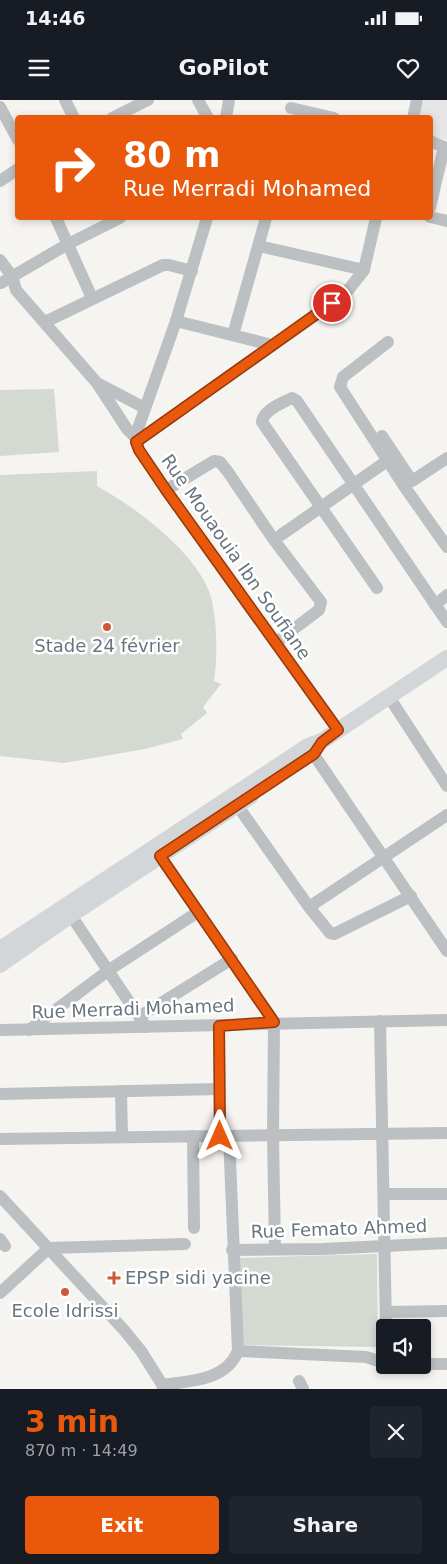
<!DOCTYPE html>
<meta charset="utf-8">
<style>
body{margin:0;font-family:"DejaVu Sans",sans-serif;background:#20242c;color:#f1f3f6;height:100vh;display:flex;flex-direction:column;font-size:19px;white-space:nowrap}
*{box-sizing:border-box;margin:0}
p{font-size:16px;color:#9ea1a6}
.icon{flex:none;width:28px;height:28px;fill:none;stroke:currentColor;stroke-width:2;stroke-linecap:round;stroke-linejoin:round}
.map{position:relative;height:1289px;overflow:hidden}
.side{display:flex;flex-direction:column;background:#171b24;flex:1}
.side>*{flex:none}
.hud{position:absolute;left:15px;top:15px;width:418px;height:105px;border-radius:5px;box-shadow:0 2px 8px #0003;background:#ea580c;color:#fff;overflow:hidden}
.buttons{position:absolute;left:376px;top:1219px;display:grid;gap:10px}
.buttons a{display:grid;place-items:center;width:55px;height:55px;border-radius:5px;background:#171b24;box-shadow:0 2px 8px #0003;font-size:25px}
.pin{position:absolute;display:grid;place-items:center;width:42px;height:42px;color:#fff;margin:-21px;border:2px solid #fff;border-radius:50%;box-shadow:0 1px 5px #0007}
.me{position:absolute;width:55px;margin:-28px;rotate:0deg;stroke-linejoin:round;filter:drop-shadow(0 0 4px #0008)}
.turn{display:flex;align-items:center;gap:18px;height:105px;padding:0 25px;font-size:22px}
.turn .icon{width:65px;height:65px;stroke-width:2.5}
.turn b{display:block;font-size:35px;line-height:42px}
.round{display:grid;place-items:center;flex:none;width:52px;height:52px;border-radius:5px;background:#20242c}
.summary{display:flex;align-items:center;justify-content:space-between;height:85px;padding:0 25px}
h1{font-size:30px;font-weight:700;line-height:38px;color:#ea580c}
.primary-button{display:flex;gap:10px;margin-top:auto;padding:10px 25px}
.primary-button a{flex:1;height:58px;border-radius:5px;background:#ea580c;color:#fff;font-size:20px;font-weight:700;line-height:58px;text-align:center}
.primary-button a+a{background:#20242c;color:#f1f3f6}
.status{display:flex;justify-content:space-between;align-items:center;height:35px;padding:0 25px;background:#171b24;direction:ltr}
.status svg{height:14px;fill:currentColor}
header{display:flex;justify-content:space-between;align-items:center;height:65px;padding:0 25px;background:#171b24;font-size:22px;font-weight:700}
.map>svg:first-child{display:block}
.built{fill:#e5e6e5}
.pitch{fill:#d4d9d1}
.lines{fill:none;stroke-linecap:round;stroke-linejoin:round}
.minor{stroke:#bcc0c3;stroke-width:12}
.major{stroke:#d2d6d9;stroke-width:16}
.route-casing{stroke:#983908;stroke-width:12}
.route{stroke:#ea580c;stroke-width:9}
.poi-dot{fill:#ce5838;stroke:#fff;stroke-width:2}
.labels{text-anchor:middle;stroke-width:5;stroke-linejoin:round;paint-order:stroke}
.street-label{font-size:18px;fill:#67757f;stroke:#fff}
.poi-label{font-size:18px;fill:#67757f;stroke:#fff}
</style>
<div class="status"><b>14:46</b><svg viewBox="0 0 49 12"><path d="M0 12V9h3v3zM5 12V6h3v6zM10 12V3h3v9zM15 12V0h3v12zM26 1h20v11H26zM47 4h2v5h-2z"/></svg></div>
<header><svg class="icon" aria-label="menu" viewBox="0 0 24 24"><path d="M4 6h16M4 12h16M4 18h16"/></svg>GoPilot<svg class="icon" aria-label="heart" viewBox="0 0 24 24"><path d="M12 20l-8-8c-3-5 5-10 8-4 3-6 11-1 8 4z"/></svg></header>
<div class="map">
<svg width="447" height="1289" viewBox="0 0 447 1289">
<rect width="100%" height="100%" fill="#f5f4f1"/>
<path class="built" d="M424,0H447V40L430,36V18H419Z"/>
<g class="pitch">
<path d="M54,289L59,352L0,356V290Z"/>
<path d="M97,371V386C135,407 198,453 211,497C217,520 218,557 214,581L221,584L203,607L207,613L181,634L183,639L145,649L64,663L0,656V375Z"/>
<path d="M377,1154L378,1247L241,1245L240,1158Z"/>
</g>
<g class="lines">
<g class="minor">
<path d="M65,0L74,18"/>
<path d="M198,0L208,18"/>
<path d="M0,7L18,40"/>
<path d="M291,8L334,18"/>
<path d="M112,18L148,0"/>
<path d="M226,18L229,0"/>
<path d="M413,18L417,0"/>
<path d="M430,41L444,47L430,108"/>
<path d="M0,81L18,69"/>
<path d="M430,117L447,121"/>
<path d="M56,118L92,198"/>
<path d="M259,146L364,170"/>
<path d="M0,160L12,176L16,190L97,283L127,329L135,337L139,350L166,390L338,630"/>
<path d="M1,183L68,144L120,118"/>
<path d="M176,221L272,245"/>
<path d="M45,222L163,165H169L192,171"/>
<path d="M233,235L266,118"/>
<path d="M388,242L343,277L340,287L404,386L447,447"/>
<path d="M97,283L145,308"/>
<path d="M382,336L412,381L447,358"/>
<path d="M135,337L176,221L207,118"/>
<path d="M136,342L346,193L364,170L376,118"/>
<path d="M166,390L214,361L220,362L228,372L274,440L321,502L319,510L275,543"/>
<path d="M281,435L387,361"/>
<path d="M377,488L262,322C263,310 282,303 292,298L297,301L447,522"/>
<path d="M435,505L447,495"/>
<path d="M389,597L447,686"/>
<path d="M308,646L447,851"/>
<path d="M237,705L309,807L330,833L334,834L411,796"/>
<path d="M156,750L274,922L273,1035L275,1149"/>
<path d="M309,807L447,715"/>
<path d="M66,808L146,927"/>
<path d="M140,916L232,859"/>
<path d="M380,921L386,1228"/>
<path d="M219,926L220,1036"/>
<path d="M0,930C149,926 298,922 447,920"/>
<path d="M29,930L109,870L198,812"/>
<path d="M121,991L122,1037"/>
<path d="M0,994L219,989"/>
<path d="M193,1036L194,1128"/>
<path d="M0,1039L447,1033"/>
<path d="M384,1094H447"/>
<path d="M0,1096L124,1230L141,1251L165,1289"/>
<path d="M0,1139L5,1146"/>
<path d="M232,1150L323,1149L447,1143"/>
<path d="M0,1193L49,1148L185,1144"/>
<path d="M386,1212L447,1211"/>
<path d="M238,1251L366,1257L385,1263"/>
<path d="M422,1264H447"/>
<path d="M299,1281L303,1289"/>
<path d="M162,1285C190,1281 226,1281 238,1251L229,1036"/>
</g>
<g class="major">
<path d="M0,849L308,646L322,641L447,558"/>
<path d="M0,865L71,815L251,696"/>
</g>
</g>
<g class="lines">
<defs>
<path id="route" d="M220,1036L219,926L274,922L160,756L314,654L322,642L338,630L166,390L139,350L136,342L332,203"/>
</defs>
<use href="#route" class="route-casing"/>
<use href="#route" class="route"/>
</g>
<g class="poi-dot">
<circle cx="107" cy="527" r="5"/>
<path d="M111.5 1170.5h5v5h5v5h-5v5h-5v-5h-5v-5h5z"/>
<circle cx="65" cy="1192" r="5"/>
</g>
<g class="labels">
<g class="street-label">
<text transform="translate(236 457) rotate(55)" y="6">Rue Mouaouia Ibn Soufiane</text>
<text transform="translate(133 909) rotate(-2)" y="6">Rue Merradi Mohamed</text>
<text transform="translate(339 1129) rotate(-2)" y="6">Rue Femato Ahmed</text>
</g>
<g class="poi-label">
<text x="107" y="552">Stade 24 février</text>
<text x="125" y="1184" text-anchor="start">EPSP sidi yacine</text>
<text x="65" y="1217">Ecole Idrissi</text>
</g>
</g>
</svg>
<div class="buttons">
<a><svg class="icon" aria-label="sound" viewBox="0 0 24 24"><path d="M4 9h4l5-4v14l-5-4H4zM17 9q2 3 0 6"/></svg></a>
</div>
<div class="pin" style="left:332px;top:203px;background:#d93025"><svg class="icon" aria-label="arrive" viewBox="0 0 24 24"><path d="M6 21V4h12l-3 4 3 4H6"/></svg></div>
<svg class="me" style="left:220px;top:1036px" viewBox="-20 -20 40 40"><path d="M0-17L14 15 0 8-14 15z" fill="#ea580c" stroke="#fff" stroke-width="4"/></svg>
<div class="hud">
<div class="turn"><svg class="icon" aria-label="right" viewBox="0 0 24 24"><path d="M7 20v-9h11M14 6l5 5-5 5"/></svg><div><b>80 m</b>Rue Merradi Mohamed</div></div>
</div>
</div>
<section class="side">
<div class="summary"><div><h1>3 min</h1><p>870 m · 14:49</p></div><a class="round"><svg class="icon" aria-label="close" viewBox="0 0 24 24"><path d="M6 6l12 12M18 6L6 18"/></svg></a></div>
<div class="primary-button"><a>Exit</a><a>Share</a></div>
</section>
